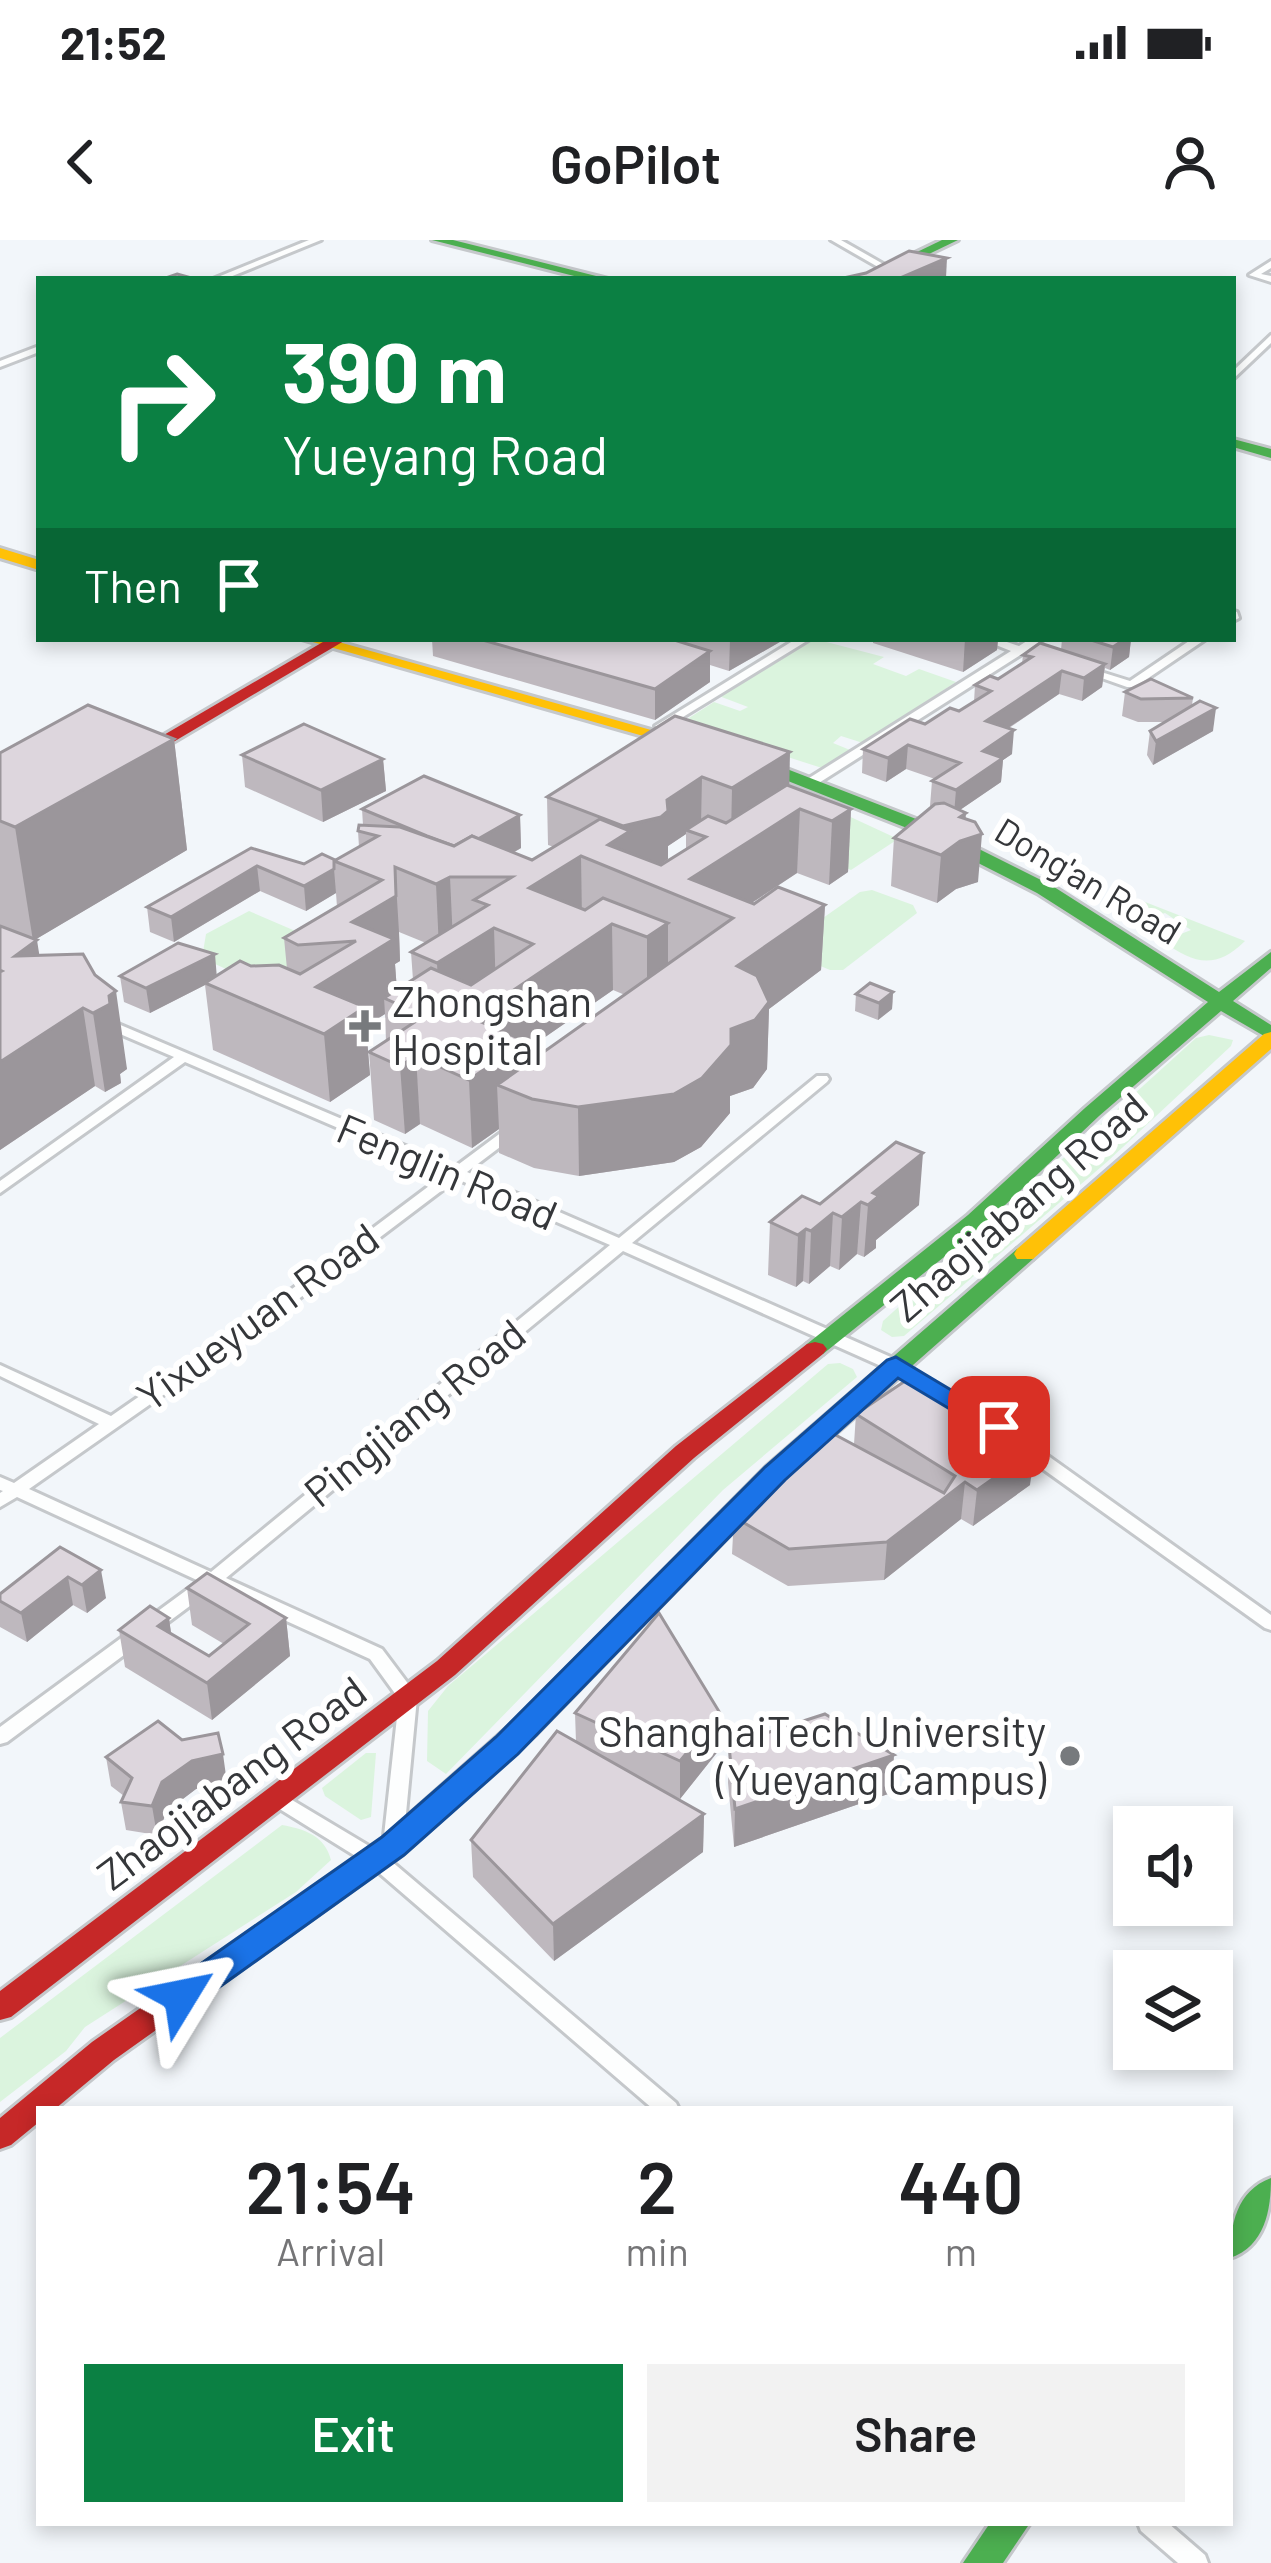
<!DOCTYPE html>
<style>
body{margin:0;font-family:Barlow,sans-serif;background:#f2f2f2;color:#202124;height:100vh;display:flex;flex-direction:column;font-size:45px;white-space:nowrap}
*{box-sizing:border-box;margin:0}
p{font-size:39px;color:#757577}
.icon{flex:none;width:66px;height:66px;fill:none;stroke:currentColor;stroke-width:2;stroke-linecap:round;stroke-linejoin:round}
.map{position:relative;flex:1;overflow:hidden}
.side{position:absolute;left:36px;top:1866px;width:1197px;height:420px;display:flex;flex-direction:column;background:#fff;border-radius:0px;box-shadow:0 6px 18px #0003}
.side>*{flex:none}
.top-card{position:absolute;left:36px;top:36px;width:1200px;height:366px;border-radius:0px;box-shadow:0 6px 18px #0003;background:#0b8043;color:#fff;overflow:hidden}
.buttons{position:absolute;left:1113px;top:1566px;display:grid;gap:24px}
.buttons a{display:grid;place-items:center;width:120px;height:120px;border-radius:0px;background:#fff;box-shadow:0 6px 18px #0003;font-size:60px}
.pin{position:absolute;display:grid;place-items:center;width:102px;height:102px;color:#fff;margin:-51px;border-radius:24px;box-shadow:0 6px 18px #0006}
.me{position:absolute;width:132px;margin:-66px;rotate:55deg;stroke-linejoin:round;filter:drop-shadow(0 0 9px #0008)}
.turn{display:flex;align-items:center;gap:42px;height:252px;padding:0 48px;font-size:54px}
.turn .icon{width:156px;height:156px;stroke-width:2.5}
.turn b{display:block;font-size:84px;line-height:102px}
.then{display:flex;align-items:center;height:114px;padding:0 48px;background:#0003;gap:24px;font-size:45px}
.eta{display:flex;justify-content:space-evenly;align-items:center;height:204px;text-align:center}
.eta b{font-size:72px;font-weight:600;line-height:84px}
.cta{display:flex;gap:24px;margin-top:auto;padding:24px 48px}
.cta a{flex:1;height:138px;border-radius:0px;background:#0b8043;color:#fff;font-size:48px;font-weight:600;line-height:138px;text-align:center}
.cta a+a{background:#f2f2f2;color:#202124}
.status{display:flex;justify-content:space-between;align-items:center;height:84px;padding:0 60px;background:#fff;direction:ltr}
.status svg{height:33px;fill:currentColor}
header{display:flex;justify-content:space-between;align-items:center;height:156px;padding:0 48px;background:#fff;font-size:54px;font-weight:600}
.map>svg:first-child{display:block}
.green{fill:#dbf4de}
.lines{fill:none;stroke-linecap:round;stroke-linejoin:round}
.street-casing{stroke:#c5c8cb;stroke-width:6}
.fast-casing{stroke:#c5c8cb;stroke-width:6}
.slow-casing{stroke:#c5c8cb;stroke-width:6}
.jam-casing{stroke:#c5c8cb;stroke-width:6}
.street{fill:#fdfefe;fill-rule:evenodd}
.fast{fill:#4caf50;fill-rule:evenodd}
.slow{fill:#ffc107;fill-rule:evenodd}
.jam{fill:#c62828;fill-rule:evenodd}
.wall{fill:#beb8be;fill-rule:evenodd}
.shaded-wall{fill:#9b969b}
.building{fill:#ddd6dd;stroke:#9b969b;stroke-width:3}
.route{fill:#1a73e8;stroke:#114b97;stroke-width:3}
.poi-dot{fill:#777a7d;stroke:#fff;stroke-width:4.5}
.labels{text-anchor:middle;stroke-width:12;stroke-linejoin:round;paint-order:stroke}
.far-street-label{font-size:36px;fill:#35373a;stroke:#fff}
.poi-label{font-size:42px;fill:#35373a;stroke:#fff;text-anchor:start}
.street-label{font-size:42px;fill:#35373a;stroke:#fff}
</style>
<div class="status"><b>21:52</b><svg viewBox="0 0 49 12"><path d="M0 12V9h3v3zM5 12V6h3v6zM10 12V3h3v9zM15 12V0h3v12zM26 1h20v11H26zM47 4h2v5h-2z"/></svg></div>
<header><svg class="icon" aria-label="back" viewBox="0 0 24 24"><path d="M15 5l-7 7 7 7"/></svg>GoPilot<svg class="icon" aria-label="person" viewBox="0 0 24 24"><circle cx="12" cy="8" r="4"/><path d="M4 21q1-7 8-7t8 7"/></svg></header>
<div class="map">
<svg width="1271" height="2323" viewBox="0 0 1271 2323">
<rect width="100%" height="100%" fill="#f2f6fa"/>
<g class="green">
<path d="M815,399L884,417L873,424L906,436L919,429L956,442L863,503L841,496L833,503L850,510L822,528L681,483L714,462L740,471L748,467L719,456Z"/>
<path d="M806,566L829,567L898,599L851,630L757,594Z"/>
<path d="M872,650L913,665L917,673L843,730H830L787,712L786,704L860,652Z"/>
<path d="M1122,653L1245,701C1216,730 1193,724 1163,701L1191,690L1165,673L1138,682L1111,666Z"/>
<path d="M249,671L349,714L261,768L238,757V749L250,740L202,718L206,694Z"/>
<path d="M1209,795L1233,800L1231,806L1108,921L904,1096L892,1097L881,1090L883,1081L1196,798Z"/>
<path d="M840,1123L853,1129L857,1137L723,1250L446,1534L427,1521L428,1471L448,1446L828,1124Z"/>
<path d="M366,1513H376L371,1577L361,1580L325,1556L322,1548Z"/>
<path d="M282,1585C305,1589 325,1596 331,1620L296,1652L85,1787L66,1811L0,1862V1798Z"/>
</g>
<g class="lines">
<defs>
<g id="street">
<path d="M309,0H321L225,39H213Z"/>
<path d="M831,0H841L892,29L885,31Z"/>
<path d="M1271,21V28L1261,34L1271,36V42L1249,35Z"/>
<path d="M1271,95V103L1233,139V131Z"/>
<path d="M39,106V112L0,127V121Z"/>
<path d="M1233,371L1237,372L1239,378L1233,381Z"/>
<path d="M796,399H810L665,488L655,486Z"/>
<path d="M981,399H998L1019,406L1030,399H1044L1029,409L1030,414H1022L814,546H806V540L1011,411Z"/>
<path d="M1192,399H1206L1135,447H1127L1079,430L1085,427L1130,441Z"/>
<path d="M104,778L455,927L510,886H520L522,889L520,892L467,932L619,998L817,836H827L829,839L827,842L632,1003L902,1122L939,1146L931,1151L925,1150L890,1130L623,1011L226,1338L382,1409L415,1453L417,1458L403,1605L400,1610L393,1612L386,1610L383,1605L399,1459L370,1419L214,1348L7,1502L0,1504V1487L199,1341L17,1257L0,1267V1253L3,1251L0,1250V1237L14,1243L99,1184L0,1136V1125L111,1176L260,1073L445,934L185,822L0,953V941L174,817L99,785V779ZM457,939L610,1005L211,1332L29,1249L272,1079Z"/>
<path d="M979,1170L985,1171L1271,1375V1390L1265,1388L973,1179L971,1175Z"/>
<path d="M277,1551L384,1615L676,1863L679,1869H653L370,1625L270,1563L267,1558L270,1553Z"/>
<path d="M1138,2283H1168L1205,2315L1208,2323H1178L1141,2291Z"/>
</g>
<g id="fast">
<path d="M432,0H453L608,39H586Z"/>
<path d="M942,0H958L877,39H861Z"/>
<path d="M1233,199L1271,209V218L1233,207Z"/>
<path d="M761,519L929,584L1051,645L1219,752L1271,712V728L1233,761L1271,785V800L1221,771L1099,876L984,985L823,1114H807L803,1109L807,1104L968,975L1085,868L1208,762L1037,653L917,592L755,528V520Z"/>
<path d="M1025,1007L1033,1009L1036,1014L1033,1019L784,1239L536,1494H516L512,1487L516,1480L766,1227L1017,1009Z"/>
<path d="M1271,1938C1271,1970 1265,2006 1230,2018C1230,1986 1236,1951 1271,1938Z"/>
<path d="M990,2283H1030L1003,2323H963Z"/>
</g>
<g id="slow">
<path d="M0,308L39,320V330L0,318Z"/>
<path d="M302,399H328L690,501L675,505Z"/>
<path d="M1271,792V809L1033,1019H1017L1014,1014L1017,1009L1264,794Z"/>
</g>
<g id="jam">
<path d="M328,399L344,401L148,517L133,513Z"/>
<path d="M815,1102L823,1104L827,1109L823,1114L694,1218L455,1435L11,1777L0,1780V1751L437,1421L676,1206L807,1104Z"/>
<path d="M526,1477L536,1480L540,1487L536,1494L403,1614L114,1820L55,1869H39V1882L11,1905L0,1909V1878L92,1802L383,1598L516,1480Z"/>
</g>
</defs>
<use href="#street" class="street-casing"/>
<use href="#fast" class="fast-casing"/>
<use href="#slow" class="slow-casing"/>
<use href="#jam" class="jam-casing"/>
<use href="#street" class="street"/>
<use href="#fast" class="fast"/>
<use href="#slow" class="slow"/>
<use href="#jam" class="jam"/>
</g>
<g class="wall">
<path d="M432,399H671L678,401V399H785L729,431L710,425V442L655,480L433,416Z"/>
<path d="M873,399H998L997,410L963,432L873,403Z"/>
<path d="M1062,399H1131L1129,417L1110,430L1105,428L1102,447L1082,461L1059,454L1009,488L1012,514L1003,520L1001,542L960,570L966,579L978,642L956,649L937,663L891,646L894,598L932,566H930L932,541L935,539L906,529L886,542L862,533L863,509L959,471L974,462L975,445L998,439L1022,424L1023,415L1061,410Z"/>
<path d="M1125,452L1193,458L1192,465L1213,491L1153,525L1147,515L1150,491L1165,482H1138L1122,476Z"/>
<path d="M675,476L789,546L851,569L848,632L829,645L797,633L752,663L825,665L821,730L769,769L767,829L753,848L730,856V873L701,907L674,922L579,936L534,928L499,913V889L472,908L420,884L405,894L374,880L369,812L386,801L385,774L366,786L370,835L330,862L213,810L205,745L150,773L124,762L120,736H217L251,726L287,729L284,698L337,667L336,653L306,671L260,651L174,702L150,692L147,667L251,608L304,624L335,620L359,607L358,591L363,585L362,569L520,575L521,608L513,613L532,620L554,607L548,605L547,557ZM686,594V610L661,625H659L668,619V606ZM399,692L426,703L411,712L413,740L397,750L395,724L400,721ZM613,750L625,755L525,824V811Z"/>
<path d="M174,499L187,610L36,699L39,716L83,714L127,829L120,834L121,843L105,852L95,846L0,910V513Z"/>
<path d="M242,515L383,519L386,551L323,582L245,547Z"/>
<path d="M893,752L892,769L878,780L855,771L856,754Z"/>
<path d="M896,902L919,965L876,1000V1008L864,1017L857,1014L839,1030L830,1026L809,1044L803,1041L796,1047L768,1035L770,982L820,964Z"/>
<path d="M856,1174L1030,1245L973,1286L961,1279L884,1340L788,1346L732,1314L734,1277L854,1204Z"/>
<path d="M60,1307L106,1358L87,1373L73,1365L27,1402L0,1387V1354Z"/>
<path d="M187,1348L286,1378L290,1416L212,1480L125,1427L119,1390L169,1378L171,1394L209,1416L224,1404L192,1385Z"/>
<path d="M575,1473H720L719,1510L680,1559L658,1549L704,1574L703,1612L554,1721L473,1637L471,1600L576,1502Z"/>
<path d="M729,1505L894,1515L891,1553L734,1607L728,1543Z"/>
<path d="M106,1517L227,1543L196,1549L167,1571L157,1595L126,1590L121,1562L124,1556L111,1546Z"/>
</g>
<g class="shaded-wall">
<path d="M947,18L946,38L942,39H898Z"/>
<path d="M730,399H785L729,431Z"/>
<path d="M965,399H998L997,410L963,432Z"/>
<path d="M1111,399H1131L1129,417L1110,430L1113,407Z"/>
<path d="M710,411V442L655,480V449Z"/>
<path d="M1105,424L1102,447L1082,461L1084,438Z"/>
<path d="M1062,431L1059,454L984,504L986,481Z"/>
<path d="M1216,468L1213,491L1153,525L1156,501Z"/>
<path d="M1014,490L1012,514L1003,520L1001,542L954,574L956,550L983,511Z"/>
<path d="M174,499L187,610L33,701L15,587Z"/>
<path d="M908,505L906,529L886,542L888,518Z"/>
<path d="M790,512L789,559L731,596L732,548Z"/>
<path d="M383,519L386,551L323,582L321,550Z"/>
<path d="M702,537L701,584L686,590V594L668,606V619L661,624L608,605L623,595V586Z"/>
<path d="M800,569L797,633L730,677L690,639Z"/>
<path d="M851,569L848,632L829,645L832,581Z"/>
<path d="M966,573L964,600L982,594L978,642L956,649L937,663L941,615L960,577Z"/>
<path d="M520,575L521,608L469,637L458,610Z"/>
<path d="M581,616L582,680L529,648Z"/>
<path d="M257,626L260,651L174,702L171,677Z"/>
<path d="M395,627L399,692L400,721L395,724L398,765L384,758L385,774L366,786L370,835L330,862L324,794L316,747L357,722L352,682Z"/>
<path d="M334,629L336,653L306,671L304,646Z"/>
<path d="M450,637L453,702L439,709L436,644Z"/>
<path d="M825,665L821,730L769,769L767,829L753,848L730,856V873L701,907L674,922L579,936L578,867L731,789L737,726Z"/>
<path d="M668,683V749L647,764V697Z"/>
<path d="M612,684L613,750L525,811L526,857L497,845L499,889L472,908L469,840L472,778Z"/>
<path d="M494,688L496,754L440,790L437,723Z"/>
<path d="M37,700L49,777L15,716Z"/>
<path d="M215,714L217,739L205,743V745L150,773L146,748Z"/>
<path d="M116,751L127,829L120,834L121,843L105,852L93,773L109,756Z"/>
<path d="M893,752L892,769L878,780L879,763Z"/>
<path d="M83,768L95,846L0,910V822Z"/>
<path d="M416,816L420,884L405,894L400,826Z"/>
<path d="M923,913L919,965L876,1000V1008L864,1017L868,965L873,953Z"/>
<path d="M861,962L857,1014L839,1030L842,977Z"/>
<path d="M833,973L830,1026L809,1044L811,991Z"/>
<path d="M806,989L803,1041L796,1047L798,995Z"/>
<path d="M1035,1209L1030,1245L973,1286L977,1250Z"/>
<path d="M965,1242L961,1279L884,1340L887,1302Z"/>
<path d="M101,1330L106,1358L87,1373L82,1345Z"/>
<path d="M68,1337L73,1365L27,1402L21,1373Z"/>
<path d="M169,1378L174,1415L158,1386Z"/>
<path d="M286,1378L290,1416L212,1480L207,1443Z"/>
<path d="M720,1473L719,1510L680,1559V1521Z"/>
<path d="M223,1514L227,1543L196,1549L167,1571L157,1595L152,1566L162,1542L192,1521Z"/>
<path d="M894,1515L891,1553L734,1607L735,1569Z"/>
<path d="M704,1574L703,1612L554,1721L553,1684Z"/>
</g>
<g class="building">
<path d="M909,11L947,18L898,39H839L866,33Z"/>
<path d="M177,34L195,39H163Z"/>
<path d="M479,399H671L710,411L655,449Z"/>
<path d="M1088,399H1125L1113,407Z"/>
<path d="M1040,403L1105,424L1084,438L1062,431L986,481L1014,490L983,511L1003,518L956,550L932,541L960,523L908,505L888,518L863,509L910,479L925,484L950,468L959,471L991,451L975,445L990,436L998,439L1032,417L1023,415Z"/>
<path d="M1151,439L1193,458L1141,459L1125,452Z"/>
<path d="M1200,461L1216,468L1156,501L1150,491Z"/>
<path d="M88,465L174,499L15,587L0,581V513Z"/>
<path d="M675,476L790,512L732,548L702,537L667,560L668,571L661,577L623,586L547,557Z"/>
<path d="M304,484L383,519L321,550L242,515Z"/>
<path d="M424,536L520,575L478,599L472,596L454,606L427,596L362,569Z"/>
<path d="M787,545L851,569L832,581L800,569L690,639L754,664L778,647L825,665L737,726L757,736L769,762L755,780L731,789V805L702,838L674,854L578,867L532,859L497,845L733,678L581,616L529,648L585,670L603,658L668,683L647,697L612,684L472,778L525,801L469,840L416,816L400,826L369,812L424,776L384,758L431,728L471,745L533,704L494,688L437,723L411,712L488,665L474,660L512,637H450L436,644L395,627L396,656L352,682L394,699L316,747L365,767L324,794L205,743L240,721L251,726L279,725L300,734L356,701L298,705L284,698L382,640L334,621L378,596L358,591L359,585L400,587L454,606L472,596L532,620L600,579L630,591L608,605L661,625L706,597L686,590L708,576L726,583Z"/>
<path d="M944,563L966,573L960,577L975,582L982,594L960,601L941,615L894,598L935,564Z"/>
<path d="M251,608L304,624L322,614L335,620L334,621V629L304,646L257,626L171,677L147,667Z"/>
<path d="M0,686L37,700L15,716L83,714L95,735L116,751L109,756L110,764L93,773L83,768L0,822V732L2,731L0,730Z"/>
<path d="M178,703L215,714L146,748L120,736Z"/>
<path d="M870,743L893,752L879,763L856,754Z"/>
<path d="M896,902L923,913L873,953L879,956L868,965L861,962L842,977L833,973L811,991L806,989L798,995L770,982L802,956L820,964Z"/>
<path d="M914,1135L1035,1209L977,1250L965,1242L887,1302L789,1309L734,1277L735,1264L830,1192L944,1253L955,1236L856,1174Z"/>
<path d="M60,1307L101,1330L82,1345L68,1337L21,1373L0,1361V1354Z"/>
<path d="M207,1333L286,1378L207,1443L119,1390L150,1366L169,1378L158,1386L209,1416L249,1384L187,1348Z"/>
<path d="M659,1373L720,1473L680,1521L575,1473Z"/>
<path d="M825,1474L894,1515L735,1569L729,1505Z"/>
<path d="M158,1481L182,1500L218,1493L223,1514L192,1521L162,1542L152,1566L121,1562L132,1538L106,1517Z"/>
<path d="M557,1491L704,1574L553,1684L471,1600Z"/>
</g>
<path class="route" d="M896,1117L1013,1187L1009,1193H990L898,1138L785,1240L518,1514L404,1615L193,1766L181,1770L169,1766L164,1756L169,1746L382,1597L496,1497L765,1227L887,1120Z"/>
<g class="poi-dot">
<path d="M359 768h12v12h12v12h-12v12h-12v-12h-12v-12h12z"/>
<circle cx="1070" cy="1516" r="12"/>
</g>
<g class="labels">
<g class="far-street-label">
<text transform="translate(1088 641) rotate(31)" y="13">Dong'an Road</text>
</g>
<g class="poi-label">
<text x="392" y="777">Zhongshan<tspan x="392" dy="48">Hospital</tspan></text>
<text x="1046" y="1507" text-anchor="end">ShanghaiTech University<tspan x="1046" dy="48">(Yueyang Campus)</tspan></text>
</g>
<g class="street-label">
<text transform="translate(447 932) rotate(23)" y="15">Fenglin Road</text>
<text transform="translate(1019 967) rotate(-41)" y="15">Zhaojiabang Road</text>
<text transform="translate(258 1077) rotate(-36)" y="15">Yixueyuan Road</text>
<text transform="translate(415 1173) rotate(-39)" y="15">Pingjiang Road</text>
<text transform="translate(232 1543) rotate(-37)" y="15">Zhaojiabang Road</text>
</g>
</g>
</svg>
<div class="buttons">
<a><svg class="icon" aria-label="sound" viewBox="0 0 24 24"><path d="M4 9h4l5-4v14l-5-4H4zM17 9q2 3 0 6"/></svg></a>
<a><svg class="icon" aria-label="layers" viewBox="0 0 24 24"><path d="M12 4l9 5-9 5-9-5zM3 14l9 5 9-5"/></svg></a>
</div>
<div class="pin" style="left:999px;top:1187px;background:#d93025"><svg class="icon" aria-label="arrive" viewBox="0 0 24 24"><path d="M6 21V4h12l-3 4 3 4H6"/></svg></div>
<svg class="me" style="left:181px;top:1756px" viewBox="-20 -20 40 40"><path d="M0-17L14 15 0 8-14 15z" fill="#1a73e8" stroke="#fff" stroke-width="4"/></svg>
<div class="top-card">
<div class="turn"><svg class="icon" aria-label="right" viewBox="0 0 24 24"><path d="M7 20v-9h11M14 6l5 5-5 5"/></svg><div><b>390 m</b>Yueyang Road</div></div>
<div class="then">Then<svg class="icon" aria-label="arrive" viewBox="0 0 24 24"><path d="M6 21V4h12l-3 4 3 4H6"/></svg></div>
</div>
<section class="side">
<div class="eta">
<div><b>21:54</b><p>Arrival</p></div>
<div><b>2</b><p>min</p></div>
<div><b>440</b><p>m</p></div>
</div>
<div class="cta"><a>Exit</a><a>Share</a></div>
</section>
</div>
